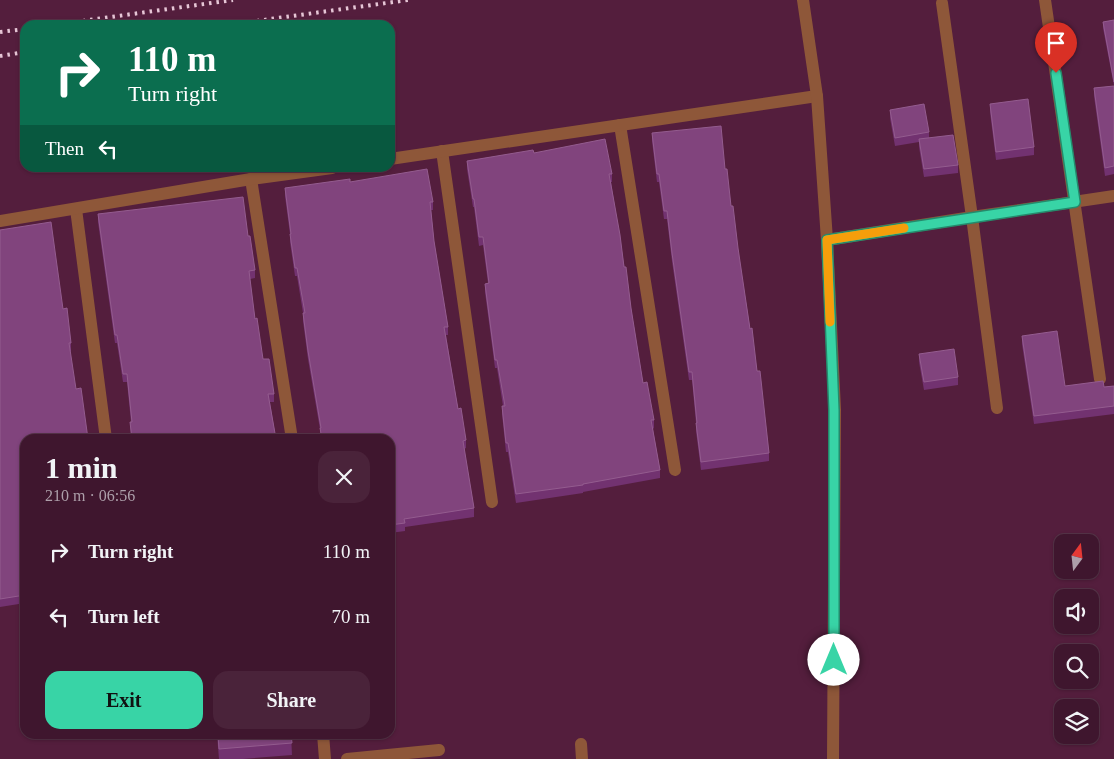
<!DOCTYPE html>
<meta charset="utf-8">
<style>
body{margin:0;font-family:"Times New Roman",serif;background:#4a233a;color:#f1f3f6;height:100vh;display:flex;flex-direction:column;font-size:19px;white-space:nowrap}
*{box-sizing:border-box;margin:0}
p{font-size:16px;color:#ad9faa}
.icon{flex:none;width:28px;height:28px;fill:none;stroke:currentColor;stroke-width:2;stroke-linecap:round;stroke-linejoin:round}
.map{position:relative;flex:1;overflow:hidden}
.drawer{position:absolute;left:20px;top:434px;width:375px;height:305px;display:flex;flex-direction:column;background:#3f162e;border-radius:15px;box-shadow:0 1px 4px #0004,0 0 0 1px #58354a}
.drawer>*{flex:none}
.guide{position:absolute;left:20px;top:20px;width:375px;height:152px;border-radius:15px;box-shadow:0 1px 4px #0004,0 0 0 1px #58354a;background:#0b6e4f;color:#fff;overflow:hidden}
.needle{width:32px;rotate:15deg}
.tools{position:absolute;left:1054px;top:534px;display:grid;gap:10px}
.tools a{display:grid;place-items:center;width:45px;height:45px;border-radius:10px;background:#3f162e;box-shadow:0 1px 4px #0004,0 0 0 1px #58354a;font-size:25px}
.pin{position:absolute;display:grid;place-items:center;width:42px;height:42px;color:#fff;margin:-51px -21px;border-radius:50% 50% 50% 0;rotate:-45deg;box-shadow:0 0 5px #0007}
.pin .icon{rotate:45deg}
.me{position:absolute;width:55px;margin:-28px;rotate:0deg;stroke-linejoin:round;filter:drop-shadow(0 0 4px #0008)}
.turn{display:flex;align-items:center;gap:18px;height:105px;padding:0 25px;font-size:22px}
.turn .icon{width:65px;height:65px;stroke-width:2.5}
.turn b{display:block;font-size:35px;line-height:42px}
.then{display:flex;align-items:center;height:48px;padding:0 25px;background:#0003;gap:10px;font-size:19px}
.round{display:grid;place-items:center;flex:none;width:52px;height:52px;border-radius:15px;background:#4a233a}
.overview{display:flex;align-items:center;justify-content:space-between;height:85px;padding:0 25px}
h1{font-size:30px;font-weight:700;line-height:38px}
.cta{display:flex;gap:10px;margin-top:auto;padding:10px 25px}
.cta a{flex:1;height:58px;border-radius:15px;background:#38d4a6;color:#111;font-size:20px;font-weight:700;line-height:58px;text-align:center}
.cta a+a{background:#4a233a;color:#f1f3f6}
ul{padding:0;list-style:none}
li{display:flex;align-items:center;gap:15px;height:65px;padding:0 25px}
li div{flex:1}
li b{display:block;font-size:19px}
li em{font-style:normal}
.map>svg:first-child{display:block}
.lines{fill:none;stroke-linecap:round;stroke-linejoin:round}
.minor{stroke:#8e5739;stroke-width:12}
.tertiary{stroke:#8e5739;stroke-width:12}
.rail{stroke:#e6c6d6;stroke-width:4;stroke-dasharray:2.5 5;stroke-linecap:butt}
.wall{fill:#723270}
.building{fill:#81447d;stroke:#945c8f}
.route-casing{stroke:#248a6c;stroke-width:12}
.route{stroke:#38d4a6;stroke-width:9}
.slow{stroke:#f59e0b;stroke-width:9}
</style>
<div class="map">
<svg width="1114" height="759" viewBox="0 0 1114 759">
<rect width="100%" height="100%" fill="#541e3d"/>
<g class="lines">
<g class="minor">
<path d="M1045,0L1100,379"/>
<path d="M942,3L972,217L997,408"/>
<path d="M620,125L675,470"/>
<path d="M442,151L492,502"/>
<path d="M390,159L817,96"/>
<path d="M251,179L292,439"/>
<path d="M76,209L106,439"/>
<path d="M0,221L251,179L332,168"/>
<path d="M827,240L972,217L1114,196"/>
<path d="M323,734L325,759"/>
<path d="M581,744L582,759"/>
<path d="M347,759L439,750"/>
</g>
<path class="tertiary" d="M803,0L817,96L827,240L835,410L833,759"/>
<g class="rail">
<path d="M53,25L233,0"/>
<path d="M227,25L408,0"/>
<path d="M0,32L25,29"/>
<path d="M0,56L25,52"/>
</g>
</g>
<g class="wall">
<path d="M1114,20V174L1105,176L1094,96V88L1114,86L1103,28V22Z"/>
<path d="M990,104L1034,147V155L996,160L990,112Z"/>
<path d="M890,110L929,132V138L958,165V173L924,177L919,147V142L895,146L890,118Z"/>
<path d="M652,133L725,169L757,371L769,453V461L701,470L696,431V423L692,380H689L672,261L667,219H664L659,182H657L652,141Z"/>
<path d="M534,153L612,174V182H611L643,383L654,420V428L653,429L660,470V478L583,492V493L516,503L508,452H506L502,414V406H503L497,368H495L485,292V284L488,283L483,245L479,246L474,207H473L467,169V161Z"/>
<path d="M285,188L433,202V210H431L434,241L448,327V335H446L458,409L466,440V448L464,449L474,508V517L405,527V531L390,533V439H320V429L308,359L303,321V313L297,276H295L290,242V234L285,196Z"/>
<path d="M98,214L248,236L255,270V278L250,279L255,319L263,359L274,394V402H270L276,439H131L130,422H131L127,382H123L117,343H115L98,222Z"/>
<path d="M0,230L63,309L71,343V351H70L25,439V603L0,607Z"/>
<path d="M1022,336L1065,386L1104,387L1114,386V414L1034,424L1022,344Z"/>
<path d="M919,354L958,377V385L924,390L919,362Z"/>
<path d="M217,734H291L292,755L243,759H219Z"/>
</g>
<g class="building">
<path d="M1114,20V82L1103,22Z"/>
<path d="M1114,86V166L1105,168L1094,88Z"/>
<path d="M1028,99L1034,147L996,152L990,104Z"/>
<path d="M924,104L929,132L895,138L890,110Z"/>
<path d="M721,126L725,169H727L731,206H733L738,248L750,329L752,328L757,371H760L769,453L701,462L696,423H697L692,372H689L672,253L667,211H664L659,174H657L652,133Z"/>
<path d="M953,135L958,165L924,169L919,139Z"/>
<path d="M605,139L612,174H609L620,235L624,267H626L631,308L643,383L647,382L654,420H651L660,470L583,484V485L516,494L508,443H506L502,406H505L497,360H495L485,284L489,283L483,237H479L474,199H473L467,161L533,150L534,153Z"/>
<path d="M427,169L433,202H430L434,241L448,327H444L458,409L461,408L466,440L463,441L474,508L404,519L405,523L390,525V439H322L320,428H321L308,351L303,313H305L297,268H295L290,234H291L285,188L350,179V182Z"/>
<path d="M243,197L248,236H250L255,270L249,271L255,319L257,318L263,359H269L274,394H268L276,439H132L130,422H132L127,374H123L117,335H115L98,214Z"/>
<path d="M51,222L63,309L67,308L71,343H69L76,389L81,388L88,439H25V595L0,599V230Z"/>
<path d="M1057,331L1065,386L1103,381L1104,387L1114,386V406L1034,416L1022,336Z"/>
<path d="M954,349L958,377L924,382L919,354Z"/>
<path d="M218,734H291L292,743L219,749Z"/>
</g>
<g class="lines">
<defs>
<path id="route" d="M834,660V410L827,240L1075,202L1056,73"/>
</defs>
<use href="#route" class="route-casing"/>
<use href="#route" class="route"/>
<path class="slow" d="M830,322L827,240L904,228"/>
</g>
</svg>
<div class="tools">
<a><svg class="needle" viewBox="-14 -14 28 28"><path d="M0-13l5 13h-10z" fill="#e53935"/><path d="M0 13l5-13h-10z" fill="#ad9faa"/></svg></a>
<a><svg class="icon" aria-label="sound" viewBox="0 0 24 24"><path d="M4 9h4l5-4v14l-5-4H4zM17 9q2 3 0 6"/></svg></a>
<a><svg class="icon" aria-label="search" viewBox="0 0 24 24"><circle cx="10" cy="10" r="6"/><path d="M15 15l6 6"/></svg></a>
<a><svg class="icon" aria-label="layers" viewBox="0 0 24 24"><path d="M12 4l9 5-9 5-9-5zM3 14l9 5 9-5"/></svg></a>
</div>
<div class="pin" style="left:1056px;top:73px;background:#d93025"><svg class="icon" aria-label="arrive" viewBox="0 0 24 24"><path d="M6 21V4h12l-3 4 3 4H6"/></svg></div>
<svg class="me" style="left:834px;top:660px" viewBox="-20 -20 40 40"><circle r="19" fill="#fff"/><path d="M0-13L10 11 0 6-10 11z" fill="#38d4a6"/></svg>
<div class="guide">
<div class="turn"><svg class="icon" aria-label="right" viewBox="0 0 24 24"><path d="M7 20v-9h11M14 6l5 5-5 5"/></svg><div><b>110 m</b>Turn right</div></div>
<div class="then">Then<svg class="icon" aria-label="left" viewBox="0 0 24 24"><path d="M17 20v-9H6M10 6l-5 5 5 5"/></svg></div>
</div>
<section class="drawer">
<div class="overview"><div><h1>1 min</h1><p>210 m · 06:56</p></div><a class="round"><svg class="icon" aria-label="close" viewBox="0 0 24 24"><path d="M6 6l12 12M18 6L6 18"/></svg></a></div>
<ul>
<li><svg class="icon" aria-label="right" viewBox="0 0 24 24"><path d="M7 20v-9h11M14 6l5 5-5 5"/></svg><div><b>Turn right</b></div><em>110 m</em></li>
<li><svg class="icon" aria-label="left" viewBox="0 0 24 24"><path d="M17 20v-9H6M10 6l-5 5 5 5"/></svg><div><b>Turn left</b></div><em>70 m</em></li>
</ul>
<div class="cta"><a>Exit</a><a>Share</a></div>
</section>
</div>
